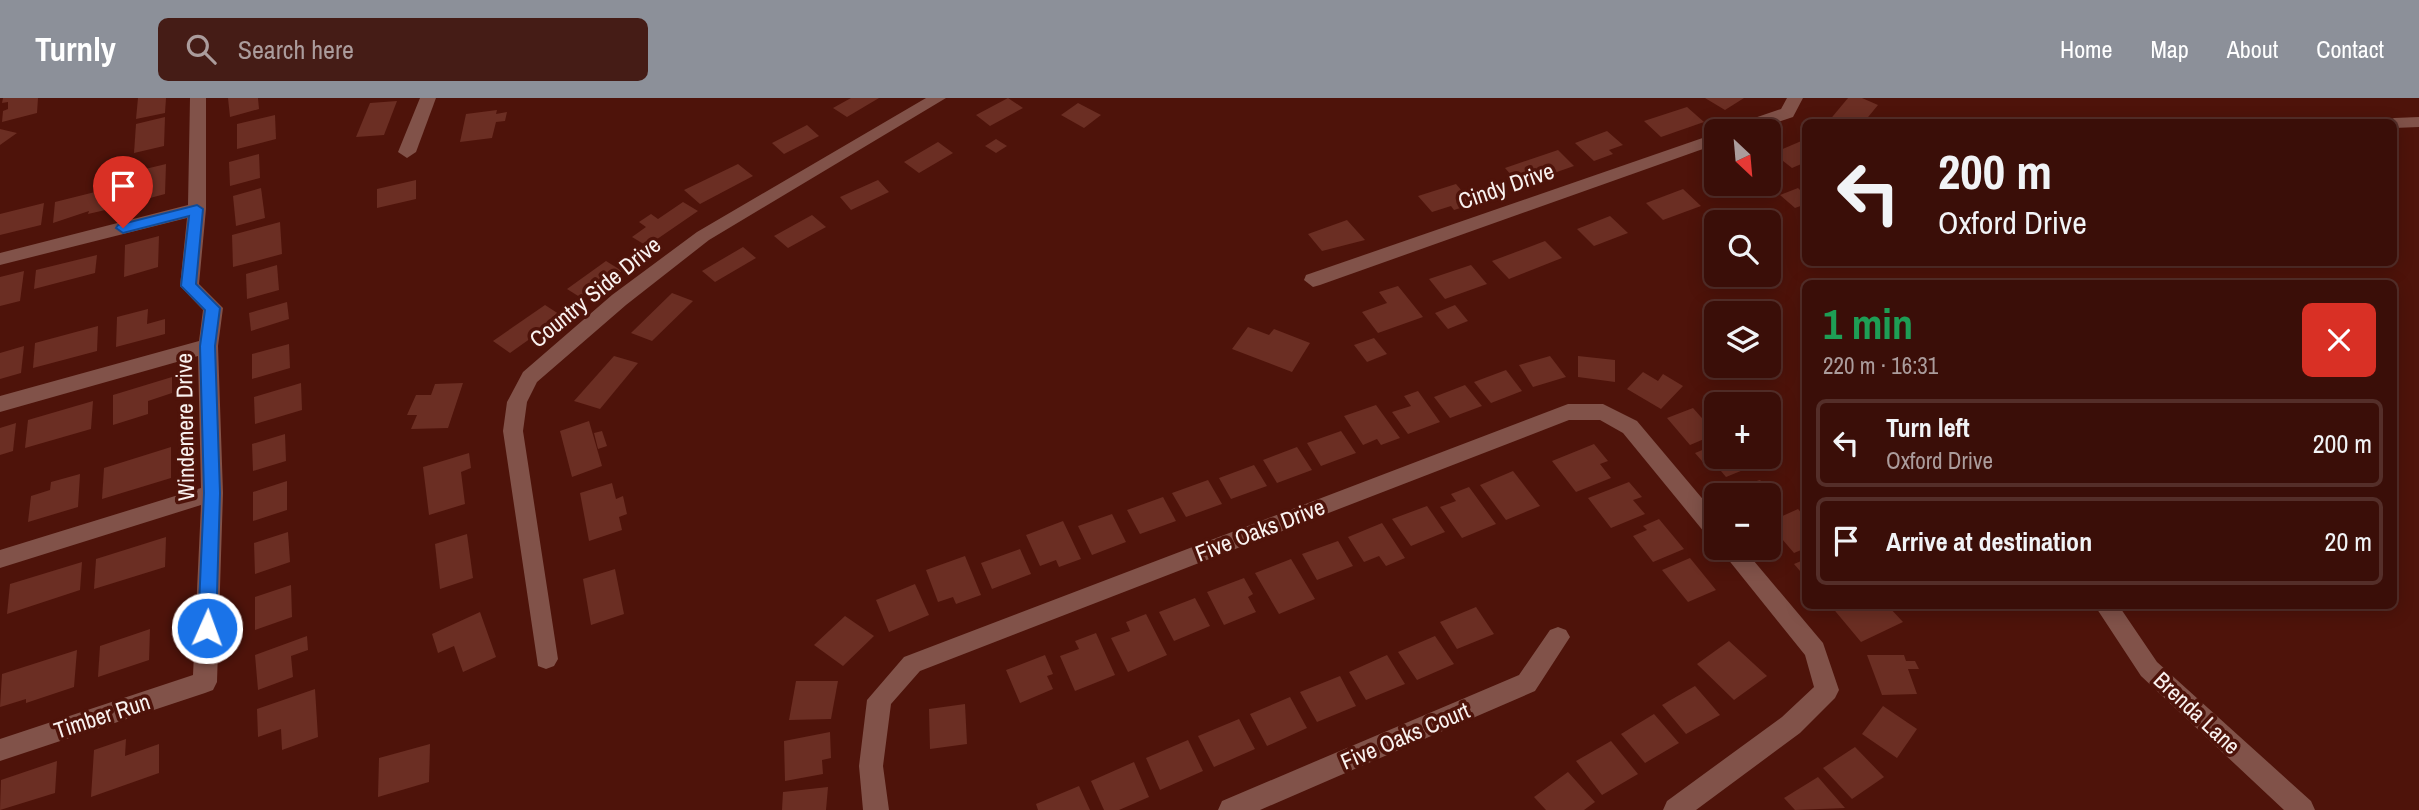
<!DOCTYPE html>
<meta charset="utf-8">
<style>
body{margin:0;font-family:"Archivo Narrow",sans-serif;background:#451c16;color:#f1f3f6;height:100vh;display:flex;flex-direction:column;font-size:26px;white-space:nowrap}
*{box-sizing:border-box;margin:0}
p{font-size:23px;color:#ab9c9c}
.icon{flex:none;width:38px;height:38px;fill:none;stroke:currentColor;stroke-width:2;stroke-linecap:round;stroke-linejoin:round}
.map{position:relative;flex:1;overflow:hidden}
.drawer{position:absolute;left:1802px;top:182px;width:595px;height:329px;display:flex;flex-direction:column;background:#3a0e08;border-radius:10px;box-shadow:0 4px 18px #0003,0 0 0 2px #542e29}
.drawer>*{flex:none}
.hud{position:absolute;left:1802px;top:21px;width:595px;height:147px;border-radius:10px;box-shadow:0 4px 18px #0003,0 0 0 2px #542e29;background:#3a0e08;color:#f1f3f6;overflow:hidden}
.needle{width:46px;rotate:154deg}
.buttons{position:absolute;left:1704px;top:21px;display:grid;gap:14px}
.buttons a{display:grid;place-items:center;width:77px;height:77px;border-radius:10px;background:#3a0e08;box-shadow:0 4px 18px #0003,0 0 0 2px #542e29;font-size:35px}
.pin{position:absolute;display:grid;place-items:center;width:60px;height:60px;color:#fff;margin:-72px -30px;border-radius:50% 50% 50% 0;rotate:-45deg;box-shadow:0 0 7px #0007}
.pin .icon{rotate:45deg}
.me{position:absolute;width:77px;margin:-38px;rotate:2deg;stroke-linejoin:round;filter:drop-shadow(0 0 5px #0008)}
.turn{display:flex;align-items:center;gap:24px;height:147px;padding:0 21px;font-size:32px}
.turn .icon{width:91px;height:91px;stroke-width:2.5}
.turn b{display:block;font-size:49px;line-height:60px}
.round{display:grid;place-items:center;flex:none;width:74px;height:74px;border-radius:10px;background:#451c16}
.headline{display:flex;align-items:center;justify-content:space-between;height:119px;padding:0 21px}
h1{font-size:42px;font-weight:700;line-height:52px;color:#1e9e55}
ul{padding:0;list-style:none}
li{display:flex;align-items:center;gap:21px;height:88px;margin:0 14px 10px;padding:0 7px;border:4px solid #542e29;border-radius:10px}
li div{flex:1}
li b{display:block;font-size:26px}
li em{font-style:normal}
header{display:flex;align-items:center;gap:42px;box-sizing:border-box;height:98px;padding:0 35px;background:#8c9099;color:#fff}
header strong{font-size:33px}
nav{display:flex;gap:38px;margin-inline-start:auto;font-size:24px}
.search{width:490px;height:63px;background:#451c16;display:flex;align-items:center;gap:18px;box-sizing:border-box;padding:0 24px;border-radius:10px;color:#ab9c9c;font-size:26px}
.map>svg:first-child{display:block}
.building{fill:#6b2e23}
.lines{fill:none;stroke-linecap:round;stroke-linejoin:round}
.street{fill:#815249;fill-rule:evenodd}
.route{fill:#1a73e8;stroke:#114b97;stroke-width:2}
.labels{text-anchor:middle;stroke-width:7;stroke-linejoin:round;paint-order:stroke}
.street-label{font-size:23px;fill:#f9f1ef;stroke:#4e130a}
</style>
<header>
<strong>Turnly</strong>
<div class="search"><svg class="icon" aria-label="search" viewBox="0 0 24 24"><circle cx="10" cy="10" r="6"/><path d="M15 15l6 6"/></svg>Search here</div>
<nav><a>Home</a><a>Map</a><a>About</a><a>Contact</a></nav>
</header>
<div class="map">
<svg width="2419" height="712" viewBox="0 0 2419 712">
<rect width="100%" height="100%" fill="#4e130a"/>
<g class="building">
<path d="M3,0H38L37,15L2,24L3,13L8,11V4L2,5Z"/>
<path d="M138,0H166L165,15L136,21Z"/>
<path d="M228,0H258L259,11L230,19Z"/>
<path d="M851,0H879L847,19L833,10Z"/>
<path d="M1008,0L1023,10L990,28L976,17Z"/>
<path d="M1705,0H1744L1725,12Z"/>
<path d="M1848,0H1862L1878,7L1864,24H1828Z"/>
<path d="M397,3L384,37L356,39L370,5Z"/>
<path d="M1078,5L1101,17L1084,30L1061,17Z"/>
<path d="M1687,9L1704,24L1661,39L1644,23Z"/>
<path d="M497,12L496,16L507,14L505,23L496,24L492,40L460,44L466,16Z"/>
<path d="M275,17L276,41L237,51V26Z"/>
<path d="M165,19L164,48L134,55L136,26Z"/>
<path d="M807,27L819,38L784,56L772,45Z"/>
<path d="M0,31L17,35L0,47Z"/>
<path d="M1607,33L1623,47L1609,52L1613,56L1594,63L1575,45Z"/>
<path d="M996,41L1007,48L996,55L985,48Z"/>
<path d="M1806,41V64L1792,70L1773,55Z"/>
<path d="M938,44L953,55L919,75L904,64Z"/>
<path d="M1558,52L1574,68L1520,87L1505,70Z"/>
<path d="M259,56L260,80L230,88L229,64Z"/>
<path d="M166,66L165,96L135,104L137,73Z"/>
<path d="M738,66L753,78L700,106L684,92Z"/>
<path d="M416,82V101L377,110V91Z"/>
<path d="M878,82L889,94L851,112L840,99Z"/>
<path d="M1456,86L1473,106L1454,112L1451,108L1432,114L1418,98Z"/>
<path d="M1718,86H1756L1728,96Z"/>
<path d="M115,89L114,110L88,116L89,113L53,125L55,104Z"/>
<path d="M261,90L265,120L236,128L233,98Z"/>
<path d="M1798,90L1806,98V106L1795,110L1780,97Z"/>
<path d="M1683,91L1701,108L1663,122L1646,105Z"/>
<path d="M683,104L698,113L647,148L632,139L646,129L639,124L651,116L658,121Z"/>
<path d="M44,105L41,127L0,137V116Z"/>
<path d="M812,117L826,129L788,150L774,138Z"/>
<path d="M1610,118L1628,135L1594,148L1577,131Z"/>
<path d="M1347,122L1365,142L1322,153L1308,136Z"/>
<path d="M280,124L282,156L233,169L232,137Z"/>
<path d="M159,138L158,169L124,179L125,147Z"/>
<path d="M1545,143L1562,160L1509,181L1492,163Z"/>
<path d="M743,149L756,160L715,184L702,173Z"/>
<path d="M97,157L95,175L34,191L36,172Z"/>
<path d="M606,163L622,173L583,201L567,191Z"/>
<path d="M277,167L279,192L247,201L246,176Z"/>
<path d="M1471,167L1487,186L1445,201L1429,181Z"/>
<path d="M24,173L20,203L0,208V179Z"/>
<path d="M1398,188L1423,219L1378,235L1362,214L1387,205L1379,194Z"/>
<path d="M672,195L693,203L652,243L631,235Z"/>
<path d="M287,204L289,221L251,233L249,215Z"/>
<path d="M545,207L562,218L510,255L493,243Z"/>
<path d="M1455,207L1468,223L1448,231L1435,215Z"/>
<path d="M148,211L147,226L165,221V236L116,249L117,219Z"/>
<path d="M98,228L97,253L33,270L35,245Z"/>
<path d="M1248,229L1269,237L1274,231L1310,245L1292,274L1232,251Z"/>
<path d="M1374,240L1387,256L1367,264L1354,247Z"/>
<path d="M289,246L290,270L252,281V256Z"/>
<path d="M24,248L21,275L0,281V255Z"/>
<path d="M614,258L638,265L600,311L574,303Z"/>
<path d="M1550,258L1566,279L1533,289L1519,267Z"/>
<path d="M1578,258L1615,262V284L1578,279Z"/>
<path d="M1506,272L1522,293L1491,305L1474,284Z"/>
<path d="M1643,274L1658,283L1663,276L1683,288L1661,311L1627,291Z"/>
<path d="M172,279V295L148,303V316L113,327V297Z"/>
<path d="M301,285L302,312L255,326L254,299Z"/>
<path d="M463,285L448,330L411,331L417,317H407L416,297H431L435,286Z"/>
<path d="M1465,287L1482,308L1450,320L1434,299Z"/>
<path d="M1418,293L1440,324L1408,336L1392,314L1411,308L1404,298Z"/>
<path d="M93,303L91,331L25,350L28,322Z"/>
<path d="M1376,307L1400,340L1381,347L1377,341L1363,347L1344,318Z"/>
<path d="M1693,310L1716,336L1690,347L1667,320Z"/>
<path d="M589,323L602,368L572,379L560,333Z"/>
<path d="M16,325L13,353L0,357V330Z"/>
<path d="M602,333L607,348L598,351L594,335Z"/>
<path d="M1341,333L1356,355L1321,368L1307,345Z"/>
<path d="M285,336L286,363L253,373L252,346Z"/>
<path d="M1594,346L1608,363L1600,366L1611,380L1576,394L1552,363Z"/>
<path d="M1717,346V359H1751L1758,366L1726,379L1716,367L1708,370L1695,355Z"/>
<path d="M171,349V380L102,401L104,370Z"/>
<path d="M1297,349L1312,372L1277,385L1263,362Z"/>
<path d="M469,355L471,370L461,374L465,406L429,417L423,369Z"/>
<path d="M1254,367L1267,388L1231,401L1219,380Z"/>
<path d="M1513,373L1540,408L1506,422L1480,387Z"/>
<path d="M80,376L78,409L28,424L31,398L50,392L51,384Z"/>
<path d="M1208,382L1222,406L1186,419L1172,395Z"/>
<path d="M1760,382L1782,406L1769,412V397H1734L1729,391Z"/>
<path d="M287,383V412L253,423V394Z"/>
<path d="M1629,384L1642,399L1633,402L1645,416L1611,430L1588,400Z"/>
<path d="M612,385L616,401L623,398L627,416L619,419L622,432L589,443L580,395Z"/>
<path d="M1469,389L1496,426L1462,440L1440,409L1456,403L1451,396Z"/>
<path d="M1163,399L1176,423L1140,436L1127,412Z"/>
<path d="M1427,408L1445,434L1411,448L1392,421Z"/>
<path d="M1798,411L1806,420V450L1794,455L1782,441L1774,444L1769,439V424Z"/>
<path d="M1112,416L1126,444L1092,457L1078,428Z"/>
<path d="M1659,421L1684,451L1653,464L1633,438L1647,432L1643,428Z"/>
<path d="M1063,423L1081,461L1059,469L1056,462L1040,468L1026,437Z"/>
<path d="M1382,425L1405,460L1386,468L1379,458L1364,464L1348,439Z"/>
<path d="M288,434L290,464L255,476L254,445Z"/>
<path d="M467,436L473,480L440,491L435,446Z"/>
<path d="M166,439L165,469L94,491L96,461Z"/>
<path d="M1338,443L1353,468L1317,482L1302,456Z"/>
<path d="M1020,451L1031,476L992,491L981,465Z"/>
<path d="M965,458L981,497L956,506L953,499L938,504L926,472Z"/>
<path d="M1690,460L1716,492L1688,504L1662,472Z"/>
<path d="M1291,461L1315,501L1279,516L1255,475Z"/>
<path d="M1806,461V480L1794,466Z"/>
<path d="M82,464L80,492L7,516L10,486Z"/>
<path d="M615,471L624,516L591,527L583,481Z"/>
<path d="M1244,480L1253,496L1248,499L1256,514L1224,527L1207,494Z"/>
<path d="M915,486L929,517L889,534L876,502Z"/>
<path d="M291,487L292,519L255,532V499Z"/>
<path d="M1195,500L1210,528L1174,543L1159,514Z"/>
<path d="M1831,508H1868L1872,512L1888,508L1903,524L1861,544Z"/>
<path d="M1476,509L1494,536L1457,551L1440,524Z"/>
<path d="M480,514L496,559L463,574L454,548L438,555L432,536Z"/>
<path d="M1146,516L1167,557L1128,574L1111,540L1130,533L1126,524Z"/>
<path d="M845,518L874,538L843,568L814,547Z"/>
<path d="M150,531L149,562L98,579L100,548Z"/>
<path d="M1096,535L1115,577L1075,593L1060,558L1079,551L1075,543Z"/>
<path d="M307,538L308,552L291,558L293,579L258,592L255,557Z"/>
<path d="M1435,538L1454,566L1417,582L1398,554Z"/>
<path d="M1729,543L1767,578L1734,602L1697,566Z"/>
<path d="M77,552L74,589L26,605V601L0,609L2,576Z"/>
<path d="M1045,557L1053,576L1047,578L1053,591L1020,605L1006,572Z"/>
<path d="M1387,557L1405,586L1366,602L1349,574Z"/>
<path d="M1867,557H1904L1906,563H1915L1919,571H1908L1917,596L1882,597Z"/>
<path d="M1340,578L1356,608L1317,624L1300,594Z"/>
<path d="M796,583H838L831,621L789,622Z"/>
<path d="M1695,588L1720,617L1686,636L1662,607Z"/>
<path d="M315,591L318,639L282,652L281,631L258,639L257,611Z"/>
<path d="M1290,599L1307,630L1267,648L1250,616Z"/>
<path d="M965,606L967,646L930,651L929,611Z"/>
<path d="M1883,608L1917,631L1897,660L1862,636Z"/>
<path d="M1654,616L1679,645L1645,665L1621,636Z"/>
<path d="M1239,621L1255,651L1214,669L1198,638Z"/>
<path d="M830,634L831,660L822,662L823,676L785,683L784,643Z"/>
<path d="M126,641L125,658L159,646V675L91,699L94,652Z"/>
<path d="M1188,642L1203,673L1160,692L1146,660Z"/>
<path d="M1611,643L1638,676L1602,697L1576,663Z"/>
<path d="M430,646L429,684L378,699L379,660Z"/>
<path d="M1855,649L1884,679L1852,701L1823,670Z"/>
<path d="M57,663L55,695L0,712L1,682Z"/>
<path d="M1134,664L1149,699L1119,712H1104L1091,683Z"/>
<path d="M1568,674L1595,704L1584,712H1546L1534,699Z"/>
<path d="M1818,679L1845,710L1795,712L1784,700Z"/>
<path d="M1079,688L1090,712H1038L1036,706Z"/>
<path d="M828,689L826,712H782L783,694Z"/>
</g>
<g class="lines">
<g class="street">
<path d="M190,0H206V111L199,186L223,210L218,248L223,395L217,584L213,592L205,595L0,663V641L193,577L201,407L0,470V452L201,390L198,258L0,314V298L199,243L203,212L180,188L187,120L0,167V155L188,107Z"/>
<path d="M420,0H436L416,54L407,60L398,54Z"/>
<path d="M926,0H946L709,142L626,207L537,284L527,304L523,333L558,561L554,568L546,571L538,568L503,333L507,304L523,274L612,197L697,134Z"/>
<path d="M1787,0H1803L1793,19L1751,33H1725L1728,29L1781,11Z"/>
<path d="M2419,19V29L2394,30V24H2386L2394,20Z"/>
<path d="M1717,35V46L1320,187L1313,189L1304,182L1306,177Z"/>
<path d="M1568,306H1603L1637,323L1717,418V443L1709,440L1623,335L1600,322H1569L920,573L891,606L883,668L889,712H863L859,668L867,602L904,559Z"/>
<path d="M1719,450H1743L1823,545L1839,592L1835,600L1800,635L1696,712H1663L1667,703L1782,619L1814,589L1805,557Z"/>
<path d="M2095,508H2119L2157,564L2311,703L2315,712H2284L2141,578Z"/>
<path d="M1558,529L1566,532L1570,539L1535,593L1260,712H1218L1222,703L1519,577L1550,532Z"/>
</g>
</g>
<path class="route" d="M197,107L203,111L196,186L220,210L215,248L220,395L216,530L207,538L198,530L204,395L200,248L205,212L181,188L189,118L123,135L116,130L118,127Z"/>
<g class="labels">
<g class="street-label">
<text transform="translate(1506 88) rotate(-19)" y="8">Cindy Drive</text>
<text transform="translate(595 194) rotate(-39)" y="8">Country Side Drive</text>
<text transform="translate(185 329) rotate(-91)" y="8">Windemere Drive</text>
<text transform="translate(1260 432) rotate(-21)" y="8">Five Oaks Drive</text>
<text transform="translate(2197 615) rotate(43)" y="8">Brenda Lane</text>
<text transform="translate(102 618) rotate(-18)" y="8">Timber Run</text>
<text transform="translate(1405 638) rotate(-23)" y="8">Five Oaks Court</text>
</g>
</g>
</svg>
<div class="buttons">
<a><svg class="needle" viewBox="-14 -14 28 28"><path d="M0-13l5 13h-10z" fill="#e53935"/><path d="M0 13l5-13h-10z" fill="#ab9c9c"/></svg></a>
<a><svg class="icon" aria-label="search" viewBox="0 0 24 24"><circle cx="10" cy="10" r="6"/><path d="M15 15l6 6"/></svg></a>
<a><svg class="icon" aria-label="layers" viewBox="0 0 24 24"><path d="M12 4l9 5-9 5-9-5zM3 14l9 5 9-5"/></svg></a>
<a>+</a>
<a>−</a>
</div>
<div class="pin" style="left:123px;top:130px;background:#d93025"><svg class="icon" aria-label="arrive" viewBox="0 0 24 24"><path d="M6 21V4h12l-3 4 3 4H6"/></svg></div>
<svg class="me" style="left:207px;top:530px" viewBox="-20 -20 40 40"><circle r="17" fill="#1a73e8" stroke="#fff" stroke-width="3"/><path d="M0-11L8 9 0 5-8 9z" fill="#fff"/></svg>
<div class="hud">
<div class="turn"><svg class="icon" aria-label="left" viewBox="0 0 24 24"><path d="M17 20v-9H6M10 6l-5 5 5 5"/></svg><div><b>200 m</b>Oxford Drive</div></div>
</div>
<section class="drawer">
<div class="headline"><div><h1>1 min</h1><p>220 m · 16:31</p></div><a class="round" style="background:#d93025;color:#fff"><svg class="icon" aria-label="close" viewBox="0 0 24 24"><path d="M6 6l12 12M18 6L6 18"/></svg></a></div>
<ul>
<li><svg class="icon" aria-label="left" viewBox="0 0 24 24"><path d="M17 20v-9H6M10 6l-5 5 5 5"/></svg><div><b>Turn left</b><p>Oxford Drive</p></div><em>200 m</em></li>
<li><svg class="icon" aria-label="arrive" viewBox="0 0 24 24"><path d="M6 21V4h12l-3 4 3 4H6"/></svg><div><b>Arrive at destination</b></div><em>20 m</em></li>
</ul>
</section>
</div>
